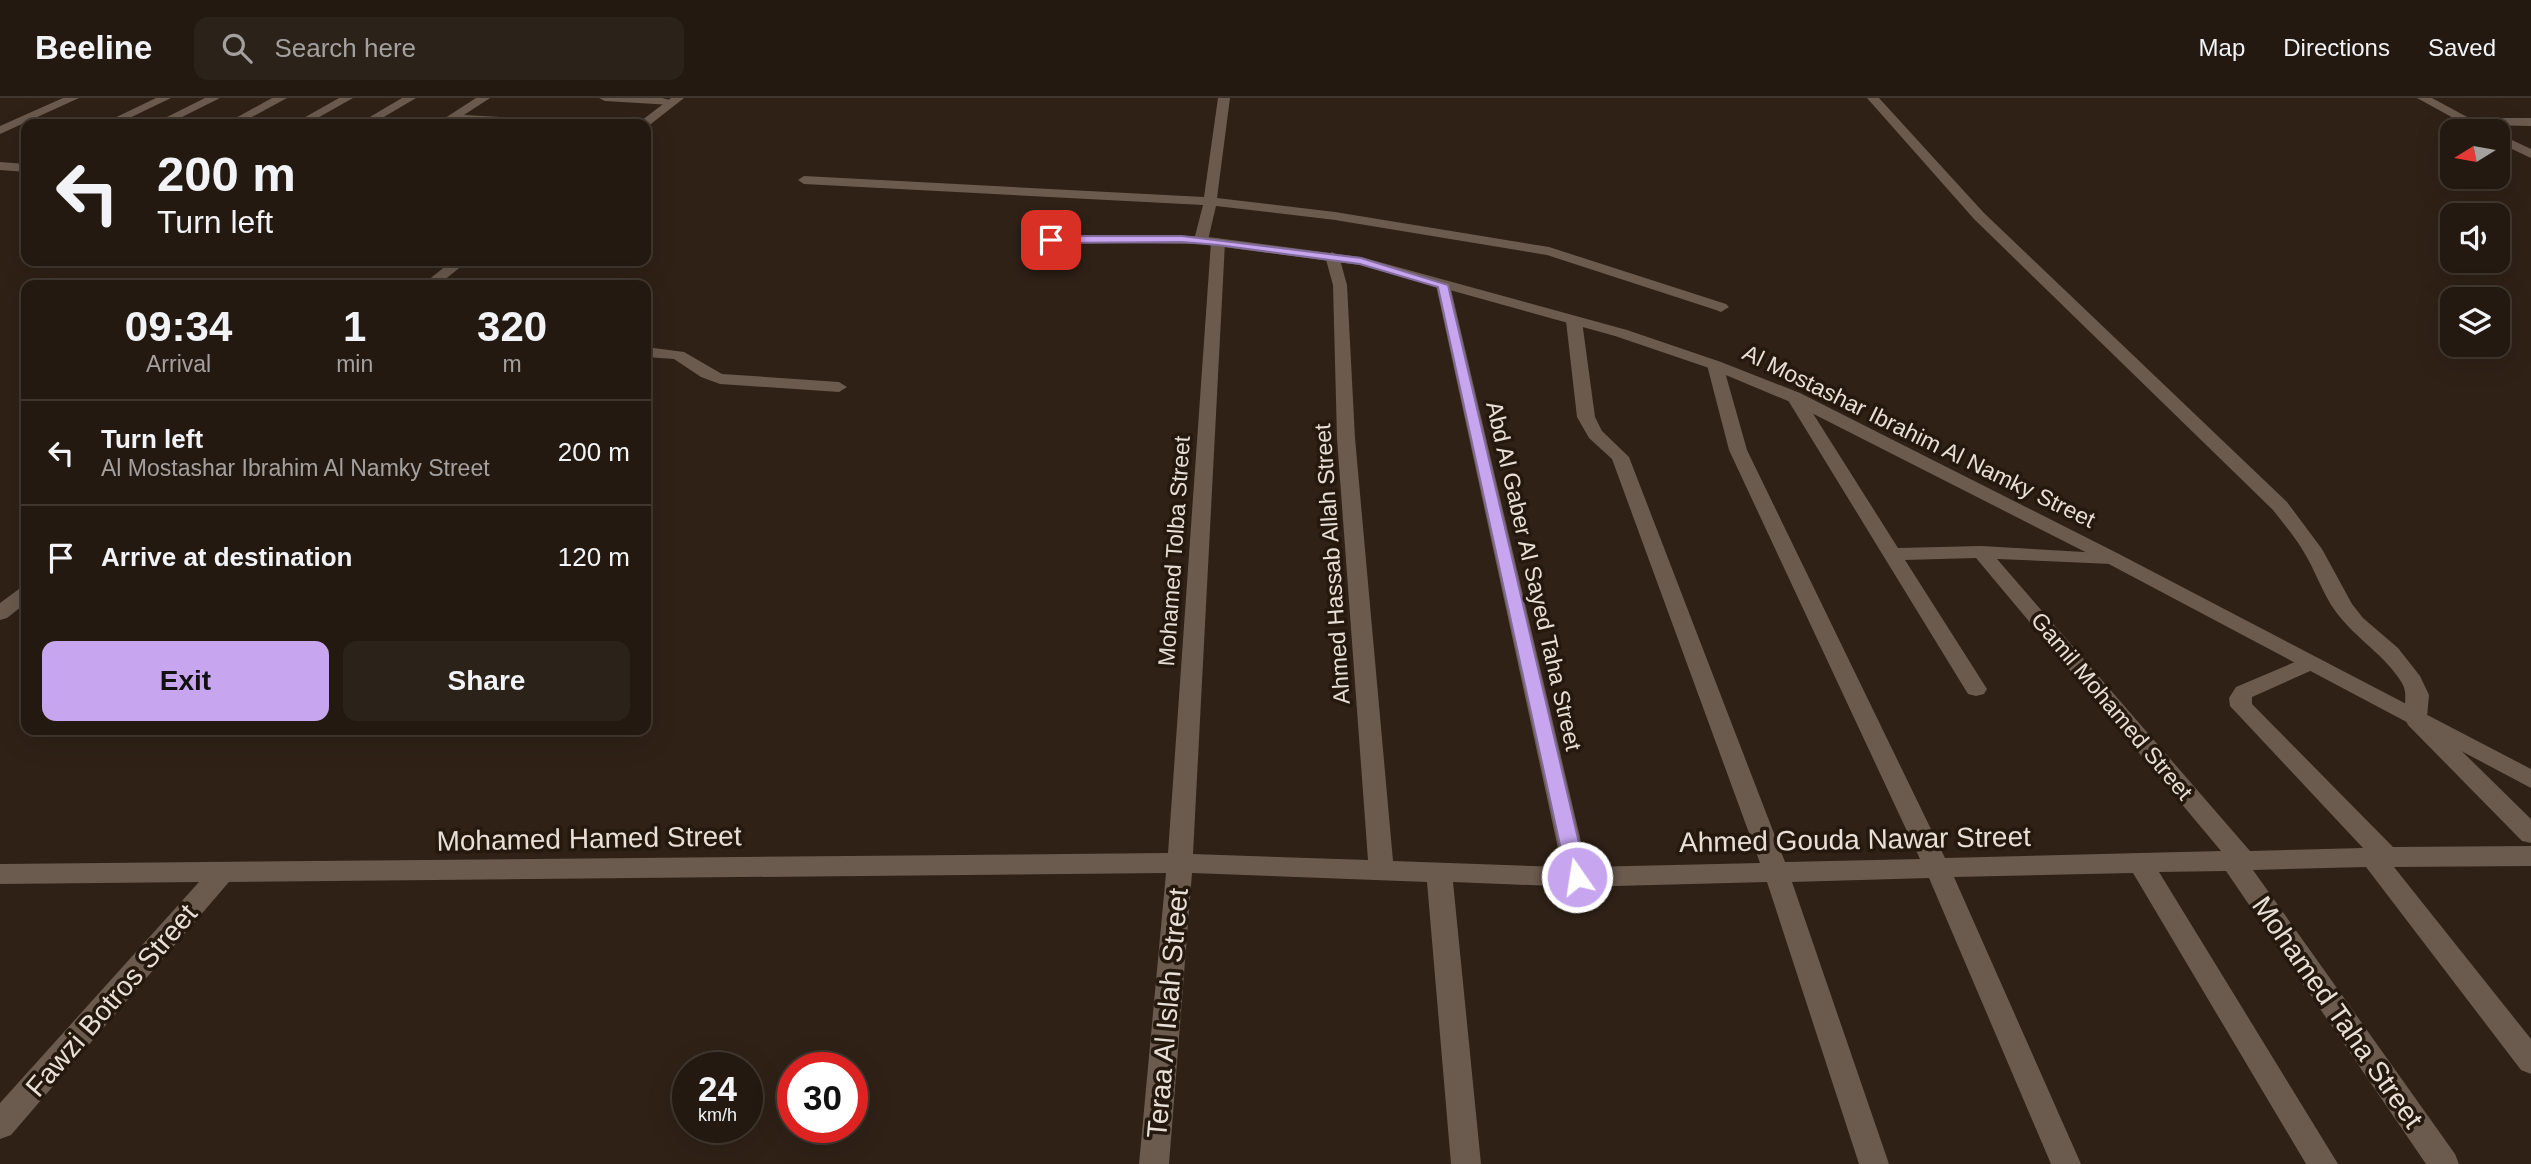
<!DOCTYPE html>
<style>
body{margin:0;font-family:Arial,sans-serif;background:#2b2219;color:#f1f3f6;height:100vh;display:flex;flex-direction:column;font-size:26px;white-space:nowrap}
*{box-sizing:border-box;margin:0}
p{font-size:23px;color:#a3a09f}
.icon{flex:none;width:38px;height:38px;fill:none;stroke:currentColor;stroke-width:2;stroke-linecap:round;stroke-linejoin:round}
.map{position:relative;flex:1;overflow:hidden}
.panel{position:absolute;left:21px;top:182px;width:630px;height:455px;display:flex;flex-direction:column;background:#231910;border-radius:14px;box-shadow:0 7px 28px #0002,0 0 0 2px #403830}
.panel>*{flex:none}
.top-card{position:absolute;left:21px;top:21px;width:630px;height:147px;border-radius:14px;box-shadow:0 7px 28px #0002,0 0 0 2px #403830;background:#231910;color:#f1f3f6;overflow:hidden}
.needle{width:46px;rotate:259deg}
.buttons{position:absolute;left:2440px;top:21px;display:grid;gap:14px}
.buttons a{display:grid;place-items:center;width:70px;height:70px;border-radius:14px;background:#231910;box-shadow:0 7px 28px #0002,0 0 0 2px #403830;font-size:35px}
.speed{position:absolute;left:672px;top:954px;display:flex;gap:14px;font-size:35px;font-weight:700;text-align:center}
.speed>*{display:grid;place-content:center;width:91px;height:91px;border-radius:50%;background:#231910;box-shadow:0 7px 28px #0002,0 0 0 2px #403830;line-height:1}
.speed small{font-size:18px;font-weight:400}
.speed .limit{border:10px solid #d22;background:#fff;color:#111}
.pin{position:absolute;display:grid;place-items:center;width:60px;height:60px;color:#fff;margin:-30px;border-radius:14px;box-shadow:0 4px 10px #0006}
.me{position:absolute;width:77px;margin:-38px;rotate:347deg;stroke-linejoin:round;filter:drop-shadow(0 0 5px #0008)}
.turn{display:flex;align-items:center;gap:24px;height:147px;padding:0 21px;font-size:32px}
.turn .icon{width:91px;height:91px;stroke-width:2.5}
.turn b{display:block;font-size:49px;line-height:60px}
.eta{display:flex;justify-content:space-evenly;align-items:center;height:119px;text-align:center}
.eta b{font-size:42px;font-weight:800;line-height:49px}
.action{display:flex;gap:14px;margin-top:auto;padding:14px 21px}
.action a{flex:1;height:80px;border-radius:14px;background:#c7a6ef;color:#111;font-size:28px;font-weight:800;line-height:80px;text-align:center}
.action a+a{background:#2b2219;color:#f1f3f6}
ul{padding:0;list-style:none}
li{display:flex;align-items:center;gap:21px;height:105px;padding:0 21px;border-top:2px solid #403830}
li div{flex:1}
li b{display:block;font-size:26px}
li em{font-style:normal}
header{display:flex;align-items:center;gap:42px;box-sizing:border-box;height:98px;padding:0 35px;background:#231910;border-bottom:2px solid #403830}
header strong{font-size:33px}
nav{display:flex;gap:38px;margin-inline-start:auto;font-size:24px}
.search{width:490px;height:63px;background:#2b2219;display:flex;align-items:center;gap:18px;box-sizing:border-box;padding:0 24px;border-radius:14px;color:#a3a09f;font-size:26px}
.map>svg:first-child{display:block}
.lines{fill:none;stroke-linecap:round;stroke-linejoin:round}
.street{fill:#6b5a4e;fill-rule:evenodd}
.secondary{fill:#6b5a4e;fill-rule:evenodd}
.route{fill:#c7a6ef;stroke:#816c9b;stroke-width:2}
.labels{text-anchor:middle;stroke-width:7;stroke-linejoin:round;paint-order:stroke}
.street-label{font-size:23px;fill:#e8dfd7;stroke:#25180d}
.near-street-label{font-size:28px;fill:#e8dfd7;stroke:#25180d}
</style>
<header>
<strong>Beeline</strong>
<div class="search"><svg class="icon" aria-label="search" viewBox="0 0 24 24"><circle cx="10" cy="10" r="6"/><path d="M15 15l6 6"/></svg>Search here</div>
<nav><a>Map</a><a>Directions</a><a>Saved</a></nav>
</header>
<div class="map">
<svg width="2531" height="1066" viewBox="0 0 2531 1066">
<rect width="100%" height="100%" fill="#2f2116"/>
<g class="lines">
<g class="street">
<path d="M63,0H79L0,36V28Z"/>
<path d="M156,0H171L117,26H102Z"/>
<path d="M205,0H220L168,26H153Z"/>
<path d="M272,0H287L239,26H225Z"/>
<path d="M339,0H353L307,26H293Z"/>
<path d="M402,0H416L372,26H358Z"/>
<path d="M476,0H490L464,17L554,22L560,26L444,24L442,22Z"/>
<path d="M599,0H662L678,4L672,7L605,3Z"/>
<path d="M1218,0H1230L1217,100L1335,114L1549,149L1726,206L1729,209L1721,214L1716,212L1547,157L1335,122L1216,108L1208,142L1201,146L1194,142L1203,107L804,86L798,82L804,78L1204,99Z"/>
<path d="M1867,0H1879L1984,115L2287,404L2322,451L2352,506L2363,520L2398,550L2420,578L2429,597L2427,619L2531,721V745L2522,743L2408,627C2400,614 2410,599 2402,585C2385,557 2355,540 2336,514C2322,495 2315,471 2302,451C2294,438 2283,425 2273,412L1974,121Z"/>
<path d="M2417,0H2432L2469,20H2531V28L2483,27L2492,33H2477Z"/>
<path d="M2497,35L2531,51V60L2497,44Z"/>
<path d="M0,64L26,66V74L0,72Z"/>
<path d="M1218,140L1225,144L1193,756L1368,762L1337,340L1333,187L1325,158L1332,154L1339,158L1347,187L1355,340L1393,763L1562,769L1436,187L1443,183L1450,187L1587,769L1760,765L1612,361L1589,340L1577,319L1566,223L1574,218L1582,223L1595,319L1602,333L1629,359L1785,764L1920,761L1729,352L1707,267L1715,262L1723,267L1747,352L1945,760L2221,753L1976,460L1905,462L1987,591L1984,596L1976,598L1968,596L1786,299L1788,295H1800L1898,450L1981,448L2119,456L2122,460L2119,464L2112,466L1997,461L2250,753L2363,750L2230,608L2229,600L2236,589L2309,558L2317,560L2320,565L2317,570L2252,599V606L2393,749L2531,748V768L2394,769L2531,941V976L2521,972L2366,769L2253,772L2455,1056L2459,1066H2426L2226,773L2159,774L2338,1066H2306L2133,775L1954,779L2081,1066H2051L1929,780L1792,784L1889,1066H1859L1767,784L1577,789L1453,784L1481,1066H1451L1427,784L1192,775L1169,1066H1139L1166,775L229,784L11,1037L0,1041V1005L199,784L0,786V766L1168,755L1211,144Z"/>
<path d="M452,163H468L438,187H422Z"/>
<path d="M646,249L684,254L722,276L839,284L847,289L839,294L720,286L701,279L674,261L646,259Z"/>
<path d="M26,489V505L7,520L0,522V505L19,491Z"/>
</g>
<g class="secondary">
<path d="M671,0H684L647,29L637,26Z"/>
<path d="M1035,137L1201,138L1361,159L1627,232L1721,264L1800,295L2119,456L2531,671V690L2105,464L1788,303L1709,270L1615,238L1360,167L1201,146L1030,144V138Z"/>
</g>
</g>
<path class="route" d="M1182,138L1361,160L1448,187L1587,779L1584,784L1577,786L1570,784L1567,779L1438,189L1360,166L1218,147L1182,144L1051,145L1046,142L1051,138Z"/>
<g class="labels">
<g class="street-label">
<text transform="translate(1919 338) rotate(26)" y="8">Al Mostashar Ibrahim Al Namky Street</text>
<text transform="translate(1174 453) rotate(-86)" y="8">Mohamed Tolba Street</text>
<text transform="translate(1332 466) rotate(-94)" y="8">Ahmed Hassab Allah Street</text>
<text transform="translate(1534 478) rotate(77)" y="8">Abd Al Gaber Al Sayed Taha Street</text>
<text transform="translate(2112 608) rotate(50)" y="8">Gamil Mohamed Street</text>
</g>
<g class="near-street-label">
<text transform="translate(589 740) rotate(-1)" y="10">Mohamed Hamed Street</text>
<text transform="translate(1855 741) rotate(-1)" y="10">Ahmed Gouda Nawar Street</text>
<text transform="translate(111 902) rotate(-49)" y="10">Fawzi Botros Street</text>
<text transform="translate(2338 914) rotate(55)" y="10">Mohamed Taha Street</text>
<text transform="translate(1167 915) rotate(-85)" y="10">Teraa Al Islah Street</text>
</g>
</g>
</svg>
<div class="buttons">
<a><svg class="needle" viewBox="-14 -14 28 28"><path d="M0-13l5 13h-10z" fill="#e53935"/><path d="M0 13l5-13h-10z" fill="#a3a09f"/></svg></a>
<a><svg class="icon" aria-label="sound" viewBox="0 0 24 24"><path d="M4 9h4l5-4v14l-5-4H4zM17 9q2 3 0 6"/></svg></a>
<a><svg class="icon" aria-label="layers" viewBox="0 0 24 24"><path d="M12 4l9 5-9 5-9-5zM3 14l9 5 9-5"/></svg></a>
</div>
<div class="speed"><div>24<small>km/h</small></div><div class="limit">30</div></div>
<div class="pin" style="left:1051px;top:142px;background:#d93025"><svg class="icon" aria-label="arrive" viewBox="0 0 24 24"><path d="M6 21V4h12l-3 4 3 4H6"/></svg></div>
<svg class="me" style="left:1577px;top:779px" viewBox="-20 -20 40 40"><circle r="17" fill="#c7a6ef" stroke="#fff" stroke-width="3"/><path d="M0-11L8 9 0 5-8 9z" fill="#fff"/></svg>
<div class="top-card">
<div class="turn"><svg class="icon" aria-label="left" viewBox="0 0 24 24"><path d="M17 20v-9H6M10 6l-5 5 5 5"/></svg><div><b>200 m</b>Turn left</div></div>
</div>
<section class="panel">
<div class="eta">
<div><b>09:34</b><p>Arrival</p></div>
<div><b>1</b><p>min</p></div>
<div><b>320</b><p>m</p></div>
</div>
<ul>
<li><svg class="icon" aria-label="left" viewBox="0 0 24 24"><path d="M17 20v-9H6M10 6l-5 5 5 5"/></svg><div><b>Turn left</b><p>Al Mostashar Ibrahim Al Namky Street</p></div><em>200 m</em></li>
<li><svg class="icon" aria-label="arrive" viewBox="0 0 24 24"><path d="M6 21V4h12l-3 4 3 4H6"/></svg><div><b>Arrive at destination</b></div><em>120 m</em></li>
</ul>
<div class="action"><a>Exit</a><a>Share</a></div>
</section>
</div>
